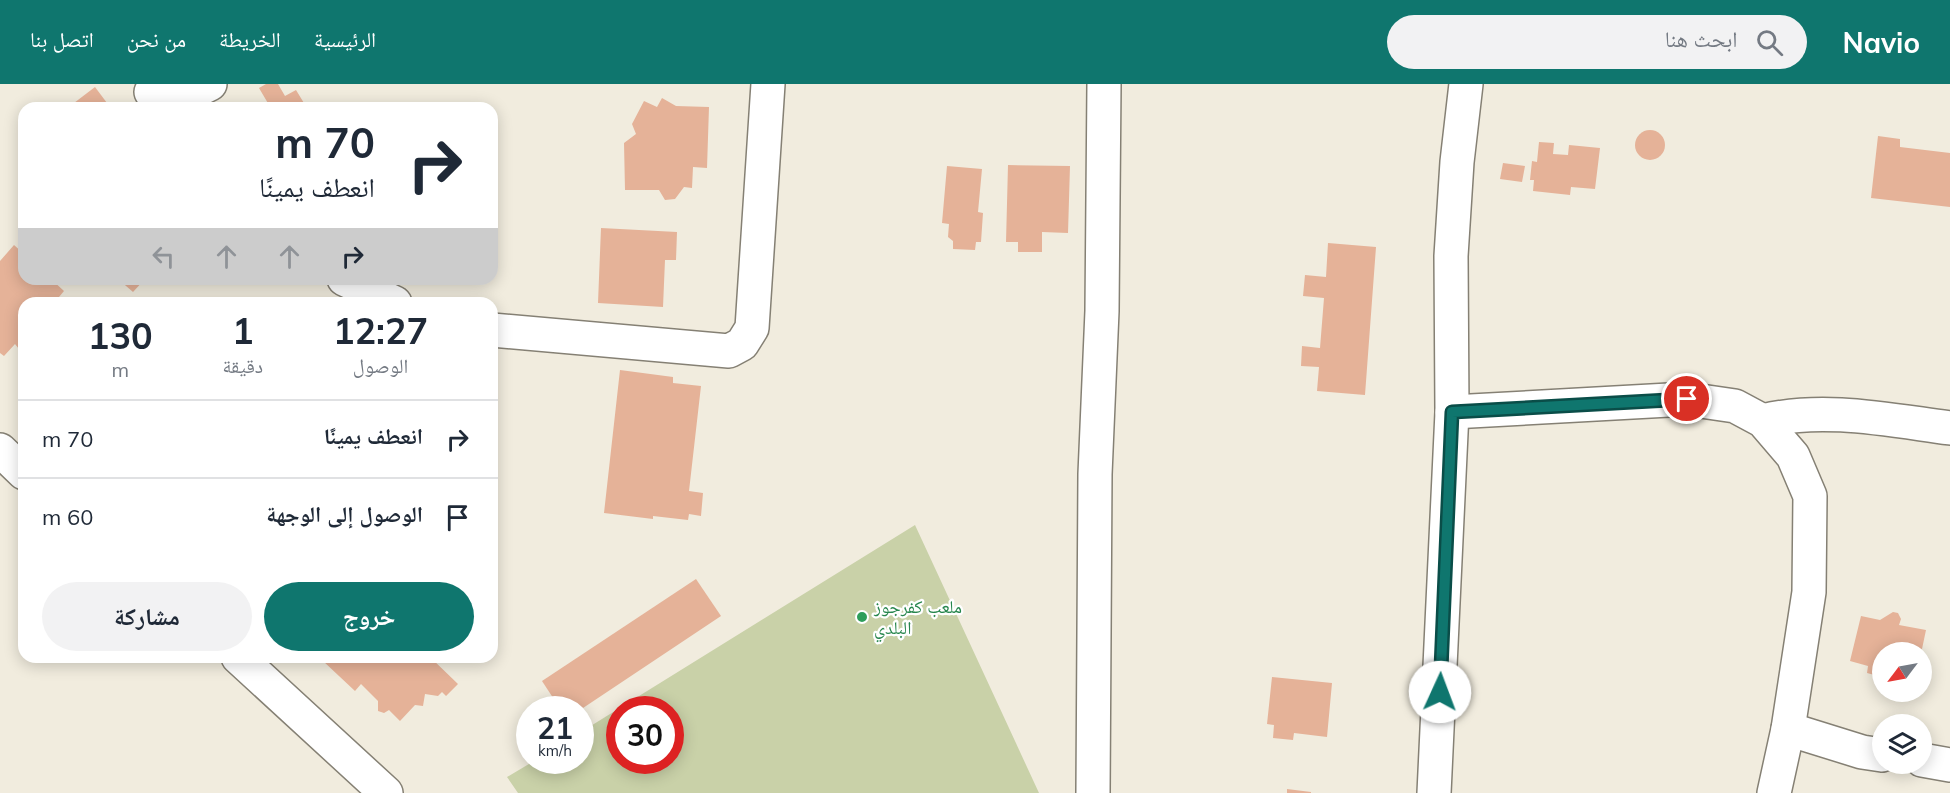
<!DOCTYPE html>
<html lang="ar">
<meta charset="utf-8">
<style>
body{margin:0;font-family:Mulish,"Noto Naskh Arabic",sans-serif;background:#f2f2f3;color:#1f2937;direction:rtl;height:100vh;display:flex;flex-direction:column;font-size:22px;white-space:nowrap}
*{box-sizing:border-box;margin:0}
p{font-size:20px;color:#747a83}
.icon{flex:none;width:33px;height:33px;fill:none;stroke:currentColor;stroke-width:2;stroke-linecap:round;stroke-linejoin:round}
.map{position:relative;flex:1;overflow:hidden;direction:ltr}
.details{position:absolute;left:18px;top:213px;width:480px;height:366px;display:flex;flex-direction:column;background:#fff;border-radius:18px;box-shadow:0 3px 15px #0003;direction:rtl}
.details>*{flex:none}
.guide{position:absolute;left:18px;top:18px;width:480px;height:183px;border-radius:18px;box-shadow:0 3px 15px #0003;direction:rtl;background:#fff;color:#1f2937;overflow:hidden}
.needle{width:39px;rotate:238deg}
.tools{position:absolute;left:1872px;top:558px;display:grid;gap:12px}
.tools a{display:grid;place-items:center;width:60px;height:60px;border-radius:50%;background:#fff;box-shadow:0 3px 15px #0003;font-size:30px}
.speed{position:absolute;left:516px;top:612px;display:flex;gap:12px;font-size:30px;font-weight:700;text-align:center}
.speed>*{display:grid;place-content:center;width:78px;height:78px;border-radius:50%;background:#fff;box-shadow:0 3px 15px #0003;line-height:1}
.speed small{font-size:15px;font-weight:400}
.speed .limit{border:9px solid #d22;background:#fff;color:#111}
.pin{position:absolute;display:grid;place-items:center;width:51px;height:51px;color:#fff;margin:-26px;border:3px solid #fff;border-radius:50%;box-shadow:0 2px 6px #0007}
.me{position:absolute;width:66px;margin:-33px;rotate:2deg;stroke-linejoin:round;filter:drop-shadow(0 0 4px #0008)}
.turn{display:flex;align-items:center;gap:21px;height:126px;padding:0 24px;font-size:27px}
.turn .icon{width:78px;height:78px;stroke-width:2.5}
.turn b{display:block;font-size:42px;line-height:51px}
.lanes{display:flex;align-items:center;height:57px;padding:0 24px;background:#0003;justify-content:center;gap:30px;direction:ltr}
.lanes .off{opacity:.35}
.eta{display:flex;justify-content:space-evenly;align-items:center;height:102px;text-align:center}
.eta b{font-size:36px;font-weight:700;line-height:42px}
.action{display:flex;gap:12px;margin-top:auto;padding:12px 24px}
.action a{flex:1;height:69px;border-radius:36px;background:#0f766e;color:#fff;font-size:24px;font-weight:700;line-height:69px;text-align:center}
.action a+a{background:#f2f2f3;color:#1f2937}
ul{padding:0;list-style:none}
li{display:flex;align-items:center;gap:18px;height:78px;padding:0 24px;border-top:2px solid #e0e1e3}
li div{flex:1}
li b{display:block;font-size:22px}
li em{font-style:normal}
header{display:flex;align-items:center;gap:36px;box-sizing:border-box;height:84px;padding:0 30px;background:#0f766e;color:#fff}
header strong{font-size:28px}
nav{display:flex;gap:33px;margin-inline-start:auto;font-size:21px}
.search{width:420px;height:54px;background:#f2f2f3;display:flex;align-items:center;gap:15px;box-sizing:border-box;padding:0 21px;border-radius:33px;color:#747a83;font-size:22px}
.map>svg:first-child{display:block}
.green{fill:#c9d1a8;fill-rule:evenodd}
.building{fill:#e5b298}
.lines{fill:none;stroke-linecap:round;stroke-linejoin:round}
.minor-casing{stroke:#858074;stroke-width:36}
.minor{stroke:#fff;stroke-width:33}
.route-casing{stroke:#0a4d48;stroke-width:15}
.route{stroke:#0f766e;stroke-width:10}
.leisure-dot{fill:#2e9e5b;stroke:#fff;stroke-width:2}
.labels{text-anchor:middle;stroke-width:4.5;stroke-linejoin:round;paint-order:stroke}
.leisure-label{font-size:18px;fill:#27864d;stroke:#fff;text-anchor:start}
</style>
<header>
<strong>Navio</strong>
<div class="search"><svg class="icon" aria-label="search" viewBox="0 0 24 24"><circle cx="10" cy="10" r="6"/><path d="M15 15l6 6"/></svg>ابحث هنا</div>
<nav><a>الرئيسية</a><a>الخريطة</a><a>من نحن</a><a>اتصل بنا</a></nav>
</header>
<div class="map">
<svg width="1950" height="709" viewBox="0 0 1950 709">
<rect width="100%" height="100%" fill="#f1ecde"/>
<path class="green" d="M915,441L1039,709H518L507,693L534,677L580,676L581,648ZM620,626H670V676H620Z"/>
<g class="building">
<path d="M266,0H278L285,12L296,6L307,24H264L269,21L259,4Z"/>
<path d="M95,3L107,19L102,24H77L74,19Z"/>
<path d="M662,14L676,22L709,23L707,84L693,83L692,104L684,103L675,115L665,116L659,106H625L624,59L636,50L632,40L644,17L657,23Z"/>
<circle cx="1650" cy="61" r="15"/>
<path d="M1878,52L1900,55V63L1950,69V123L1871,114Z"/>
<path d="M1539,58L1554,59L1553,70L1568,71L1569,61L1600,64L1595,105L1571,103L1570,111L1533,107L1534,96H1530L1532,77L1537,78Z"/>
<path d="M1503,79L1525,82L1522,98L1500,95Z"/>
<path d="M1008,81L1070,82L1068,149L1042,148V168H1018V158H1006Z"/>
<path d="M947,82L982,85L978,128L983,129L981,158H976L975,166L953,165V157L948,153L949,140L942,139Z"/>
<path d="M601,144L677,148L676,176H665L663,223L598,219Z"/>
<path d="M1328,159L1376,163L1365,311L1317,307L1319,283L1301,282L1302,262L1320,264L1324,214L1303,212L1305,191L1326,193Z"/>
<path d="M14,161L24,170V195H51L64,207L54,219H24V260L19,265L15,260L4,272L0,269V177Z"/>
<path d="M118,195H145L133,208Z"/>
<path d="M620,286L673,293V299L701,302L689,407L703,409L701,432L689,430L688,436L653,432V435L604,429Z"/>
<path d="M696,495L721,532L580,626H561L542,597Z"/>
<path d="M1893,528L1898,529L1901,535L1899,541L1926,546L1922,565L1911,563L1909,568H1882V593L1867,589L1868,582L1850,577L1861,532L1880,536Z"/>
<path d="M327,573H430L458,600L446,612L442,608L438,612L425,610L423,622L415,621L400,637L389,626L384,629L378,627V617L361,600L355,607L323,577Z"/>
<path d="M1272,593L1332,599L1327,653L1294,649L1293,656L1273,654L1274,641L1267,640Z"/>
<path d="M1287,705L1311,708V709H1287Z"/>
</g>
<g class="lines">
<defs>
<g id="minor">
<path d="M151,8L192,9L210,0"/>
<path d="M344,195L395,219"/>
<path d="M492,246L729,267L742,260L752,244L768,0"/>
<path d="M1452,328L1687,315L1735,322L1763,337L1793,372L1810,412L1809,508L1788,645L1774,709"/>
<path d="M1763,337C1823,322 1889,336 1950,344"/>
<path d="M0,366L24,389"/>
<path d="M238,573L386,709"/>
<path d="M1788,645L1862,668L1882,671"/>
<path d="M1922,676L1950,681"/>
<path d="M1093,709L1095,390L1102,227L1104,0"/>
<path d="M1434,709L1452,328L1451,172L1457,78L1466,0"/>
</g>
</defs>
<use href="#minor" class="minor-casing"/>
<use href="#minor" class="minor"/>
</g>
<g class="lines">
<defs>
<path id="route" d="M1440,608L1452,328L1687,315"/>
</defs>
<use href="#route" class="route-casing"/>
<use href="#route" class="route"/>
</g>
<circle class="leisure-dot" cx="862" cy="533" r="6"/>
<g class="labels">
<g class="leisure-label">
<text x="874" y="529">ملعب كفرجوز<tspan x="874" dy="21">البلدي</tspan></text>
</g>
</g>
</svg>
<div class="tools">
<a><svg class="needle" viewBox="-14 -14 28 28"><path d="M0-13l5 13h-10z" fill="#e53935"/><path d="M0 13l5-13h-10z" fill="#747a83"/></svg></a>
<a><svg class="icon" aria-label="layers" viewBox="0 0 24 24"><path d="M12 4l9 5-9 5-9-5zM3 14l9 5 9-5"/></svg></a>
</div>
<div class="speed"><div>21<small>km/h</small></div><div class="limit">30</div></div>
<div class="pin" style="left:1687px;top:315px;background:#d93025"><svg class="icon" aria-label="arrive" viewBox="0 0 24 24"><path d="M6 21V4h12l-3 4 3 4H6"/></svg></div>
<svg class="me" style="left:1440px;top:608px" viewBox="-20 -20 40 40"><circle r="19" fill="#fff"/><path d="M0-13L10 11 0 6-10 11z" fill="#0f766e"/></svg>
<div class="guide">
<div class="turn"><svg class="icon" aria-label="right" viewBox="0 0 24 24"><path d="M7 20v-9h11M14 6l5 5-5 5"/></svg><div><b>70 m</b>انعطف يمينًا</div></div>
<div class="lanes"><svg class="icon off" aria-label="left" viewBox="0 0 24 24"><path d="M17 20v-9H6M10 6l-5 5 5 5"/></svg><svg class="icon off" aria-label="ahead" viewBox="0 0 24 24"><path d="M12 20V5M6 11l6-6 6 6"/></svg><svg class="icon off" aria-label="ahead" viewBox="0 0 24 24"><path d="M12 20V5M6 11l6-6 6 6"/></svg><svg class="icon" aria-label="right" viewBox="0 0 24 24"><path d="M7 20v-9h11M14 6l5 5-5 5"/></svg></div>
</div>
<section class="details">
<div class="eta">
<div><b>12:27</b><p>الوصول</p></div>
<div><b>1</b><p>دقيقة</p></div>
<div><b>130</b><p>m</p></div>
</div>
<ul>
<li><svg class="icon" aria-label="right" viewBox="0 0 24 24"><path d="M7 20v-9h11M14 6l5 5-5 5"/></svg><div><b>انعطف يمينًا</b></div><em>70 m</em></li>
<li><svg class="icon" aria-label="arrive" viewBox="0 0 24 24"><path d="M6 21V4h12l-3 4 3 4H6"/></svg><div><b>الوصول إلى الوجهة</b></div><em>60 m</em></li>
</ul>
<div class="action"><a>خروج</a><a>مشاركة</a></div>
</section>
</div>
